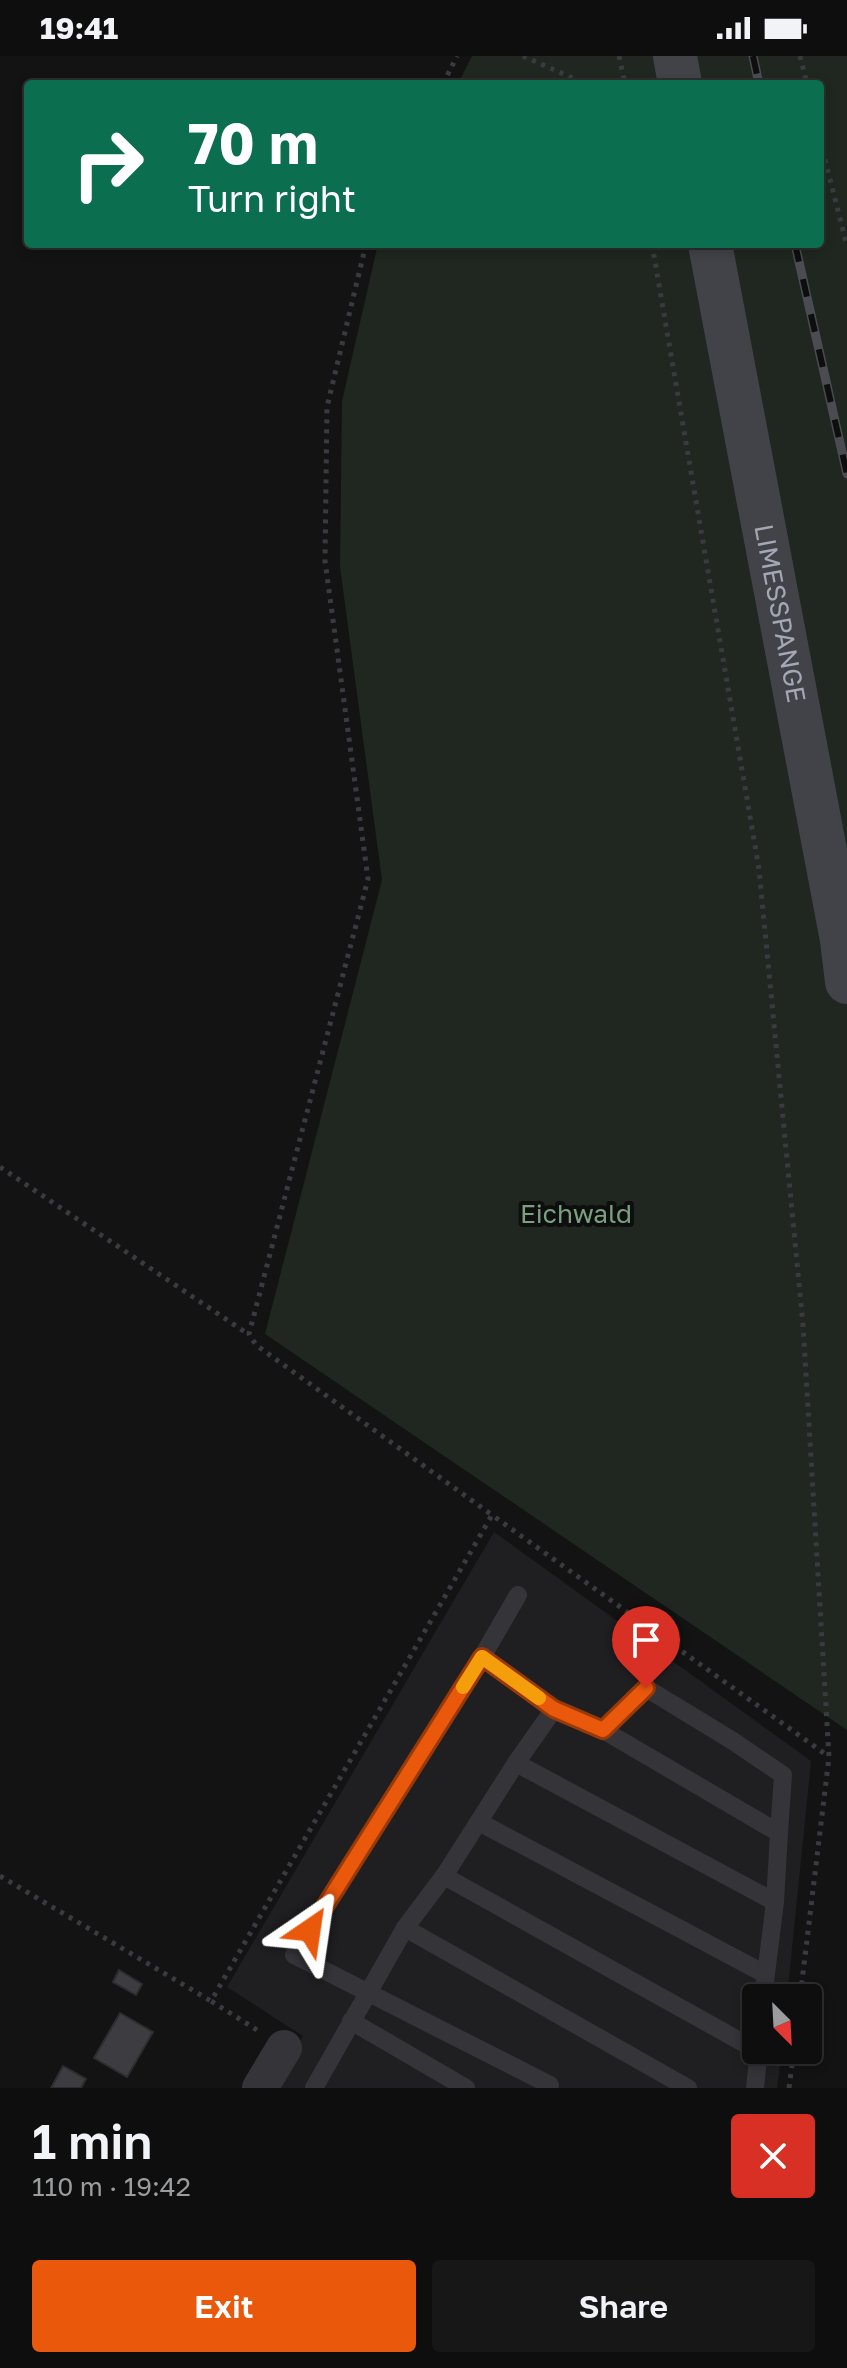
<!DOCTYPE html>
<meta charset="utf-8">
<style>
body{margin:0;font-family:"Golos Text",sans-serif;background:#171718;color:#f1f3f6;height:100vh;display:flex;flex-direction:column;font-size:30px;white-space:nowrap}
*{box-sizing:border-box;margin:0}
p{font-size:26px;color:#9b9c9e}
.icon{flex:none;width:44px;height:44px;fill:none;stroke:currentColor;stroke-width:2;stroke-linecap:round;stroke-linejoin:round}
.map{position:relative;height:2032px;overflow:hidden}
.panel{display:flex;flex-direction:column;background:#0e0e0f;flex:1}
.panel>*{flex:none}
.hud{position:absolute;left:24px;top:24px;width:800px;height:168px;border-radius:8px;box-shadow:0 4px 12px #0003,0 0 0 2px #2e2e2f;background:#0b6e4f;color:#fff;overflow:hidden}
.needle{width:52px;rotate:156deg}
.controls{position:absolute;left:742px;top:1928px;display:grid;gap:16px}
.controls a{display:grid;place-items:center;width:80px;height:80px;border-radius:8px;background:#0e0e0f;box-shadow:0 4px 12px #0003,0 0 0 2px #2e2e2f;font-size:40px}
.pin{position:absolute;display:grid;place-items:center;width:68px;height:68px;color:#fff;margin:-82px -34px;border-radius:50% 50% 50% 0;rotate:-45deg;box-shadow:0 0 8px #0007}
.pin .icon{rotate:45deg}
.me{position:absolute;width:88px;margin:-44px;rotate:32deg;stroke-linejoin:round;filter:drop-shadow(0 0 6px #0008)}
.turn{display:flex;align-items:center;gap:28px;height:168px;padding:0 32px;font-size:36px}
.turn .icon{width:104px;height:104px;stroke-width:2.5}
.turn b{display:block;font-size:56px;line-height:68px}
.round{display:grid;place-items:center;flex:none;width:84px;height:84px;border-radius:8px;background:#171718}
.summary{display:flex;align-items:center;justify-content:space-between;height:136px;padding:0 32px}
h1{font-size:48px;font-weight:600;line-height:60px}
.action{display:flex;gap:16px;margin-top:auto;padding:16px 32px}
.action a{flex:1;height:92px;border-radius:8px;background:#ea580c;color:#fff;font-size:32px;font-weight:600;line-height:92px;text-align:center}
.action a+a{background:#171718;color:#f1f3f6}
.status{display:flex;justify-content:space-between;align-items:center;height:56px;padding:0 40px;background:#0e0e0f;direction:ltr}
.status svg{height:22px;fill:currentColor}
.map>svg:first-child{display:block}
.built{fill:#1f1f21}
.green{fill:#1f2720}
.building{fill:#3d3d41;stroke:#2d2d30;stroke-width:2}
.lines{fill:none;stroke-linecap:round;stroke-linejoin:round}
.path{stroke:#3a3b40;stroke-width:5;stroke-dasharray:4 6;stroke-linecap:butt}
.service{stroke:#343439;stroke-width:18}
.minor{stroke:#343439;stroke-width:36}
.secondary{stroke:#424349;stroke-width:44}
.rail-casing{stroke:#4b4c52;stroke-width:9}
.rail{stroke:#0e0e0f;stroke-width:6;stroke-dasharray:18;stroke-linecap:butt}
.route-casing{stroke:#983908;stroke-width:20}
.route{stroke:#ea580c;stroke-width:14}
.slow{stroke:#f59e0b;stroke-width:14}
.labels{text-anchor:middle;stroke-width:8;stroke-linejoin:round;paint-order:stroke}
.street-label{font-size:26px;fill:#a4a8b5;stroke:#0e0e0f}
.park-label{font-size:26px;fill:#7ba080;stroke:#0e0e0f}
</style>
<div class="status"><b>19:41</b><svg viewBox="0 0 49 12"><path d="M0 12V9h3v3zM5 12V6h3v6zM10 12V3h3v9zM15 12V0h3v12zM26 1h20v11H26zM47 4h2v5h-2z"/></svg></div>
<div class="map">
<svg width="847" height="2032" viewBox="0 0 847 2032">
<rect width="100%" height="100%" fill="#131314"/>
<path class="built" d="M494,1476L811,1705L787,1942H756V1994H782L777,2032H272L303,1980L227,1931Z"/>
<path class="green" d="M472,0H847V1674L265,1278L382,824L340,511L342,345L378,188H820V28H458Z"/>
<g class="building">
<path d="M119,1914L142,1928L136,1939L113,1926Z"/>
<path d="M120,1957L153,1976L127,2021L94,2002Z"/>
<path d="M63,2010L86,2023L81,2032H51Z"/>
</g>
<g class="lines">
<g class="path">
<path d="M523,0L586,28"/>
<path d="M619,0L625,28"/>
<path d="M800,0L807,28"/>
<path d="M443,28L457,0"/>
<path d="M820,84L847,190"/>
<path d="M366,188L327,351L325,505L368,823L249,1278L256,1289L492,1459"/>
<path d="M652,188L759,813L803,1269L829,1701L800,1942"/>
<path d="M0,1111L248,1278"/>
<path d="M0,1820L211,1945"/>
<path d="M257,1974L211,1945L492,1459L828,1700"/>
<path d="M789,2032L794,1994"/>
</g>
<g class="service">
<path d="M482,1601L518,1539"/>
<path d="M603,1674L646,1632L733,1685L783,1719L779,1777"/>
<path d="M516,1707L775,1846"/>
<path d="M479,1766L765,1918"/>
<path d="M444,1820L756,1994"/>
<path d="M405,1872L688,2032"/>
<path d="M351,1965L466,2032"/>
<path d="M550,2029L294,1899L482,1601L554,1653"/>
<path d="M314,2032L405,1872L444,1820L516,1707L554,1653L603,1674L779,1777L775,1846L763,1942"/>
<path d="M755,2032L759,1994"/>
</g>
<path class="minor" d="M260,2032L284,1992"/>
<g class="secondary">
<path d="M675,0L680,28"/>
<path id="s1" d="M710,188L842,884L847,926"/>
</g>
<defs>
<g id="rail">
<path d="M753,0L759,28"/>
<path d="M795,188L847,418"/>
</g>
</defs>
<use href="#rail" class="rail-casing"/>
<use href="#rail" class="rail"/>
</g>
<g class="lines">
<defs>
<path id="route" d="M310,1874L482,1601L554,1653L603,1674L646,1632"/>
</defs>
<use href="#route" class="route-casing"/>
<use href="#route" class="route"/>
<path class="slow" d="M463,1631L482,1601L539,1642"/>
</g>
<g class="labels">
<g class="street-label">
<text dy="9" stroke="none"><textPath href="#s1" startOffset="376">LIMESSPANGE</textPath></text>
</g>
<g class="park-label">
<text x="576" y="1167">Eichwald</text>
</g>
</g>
</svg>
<div class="controls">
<a><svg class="needle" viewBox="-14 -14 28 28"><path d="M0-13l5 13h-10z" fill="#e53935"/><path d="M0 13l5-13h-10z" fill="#9b9c9e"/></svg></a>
</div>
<div class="pin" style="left:646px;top:1632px;background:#d93025"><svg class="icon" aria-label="arrive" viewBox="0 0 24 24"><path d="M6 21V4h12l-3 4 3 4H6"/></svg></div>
<svg class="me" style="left:310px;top:1874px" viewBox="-20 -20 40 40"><path d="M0-17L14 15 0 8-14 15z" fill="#ea580c" stroke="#fff" stroke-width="4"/></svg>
<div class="hud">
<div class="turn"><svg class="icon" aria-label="right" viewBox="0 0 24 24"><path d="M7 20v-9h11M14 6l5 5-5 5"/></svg><div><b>70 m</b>Turn right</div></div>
</div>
</div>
<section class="panel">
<div class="summary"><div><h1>1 min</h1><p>110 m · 19:42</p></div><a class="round" style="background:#d93025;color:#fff"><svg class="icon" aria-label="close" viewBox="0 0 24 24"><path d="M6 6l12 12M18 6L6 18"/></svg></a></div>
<div class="action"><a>Exit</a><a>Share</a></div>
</section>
